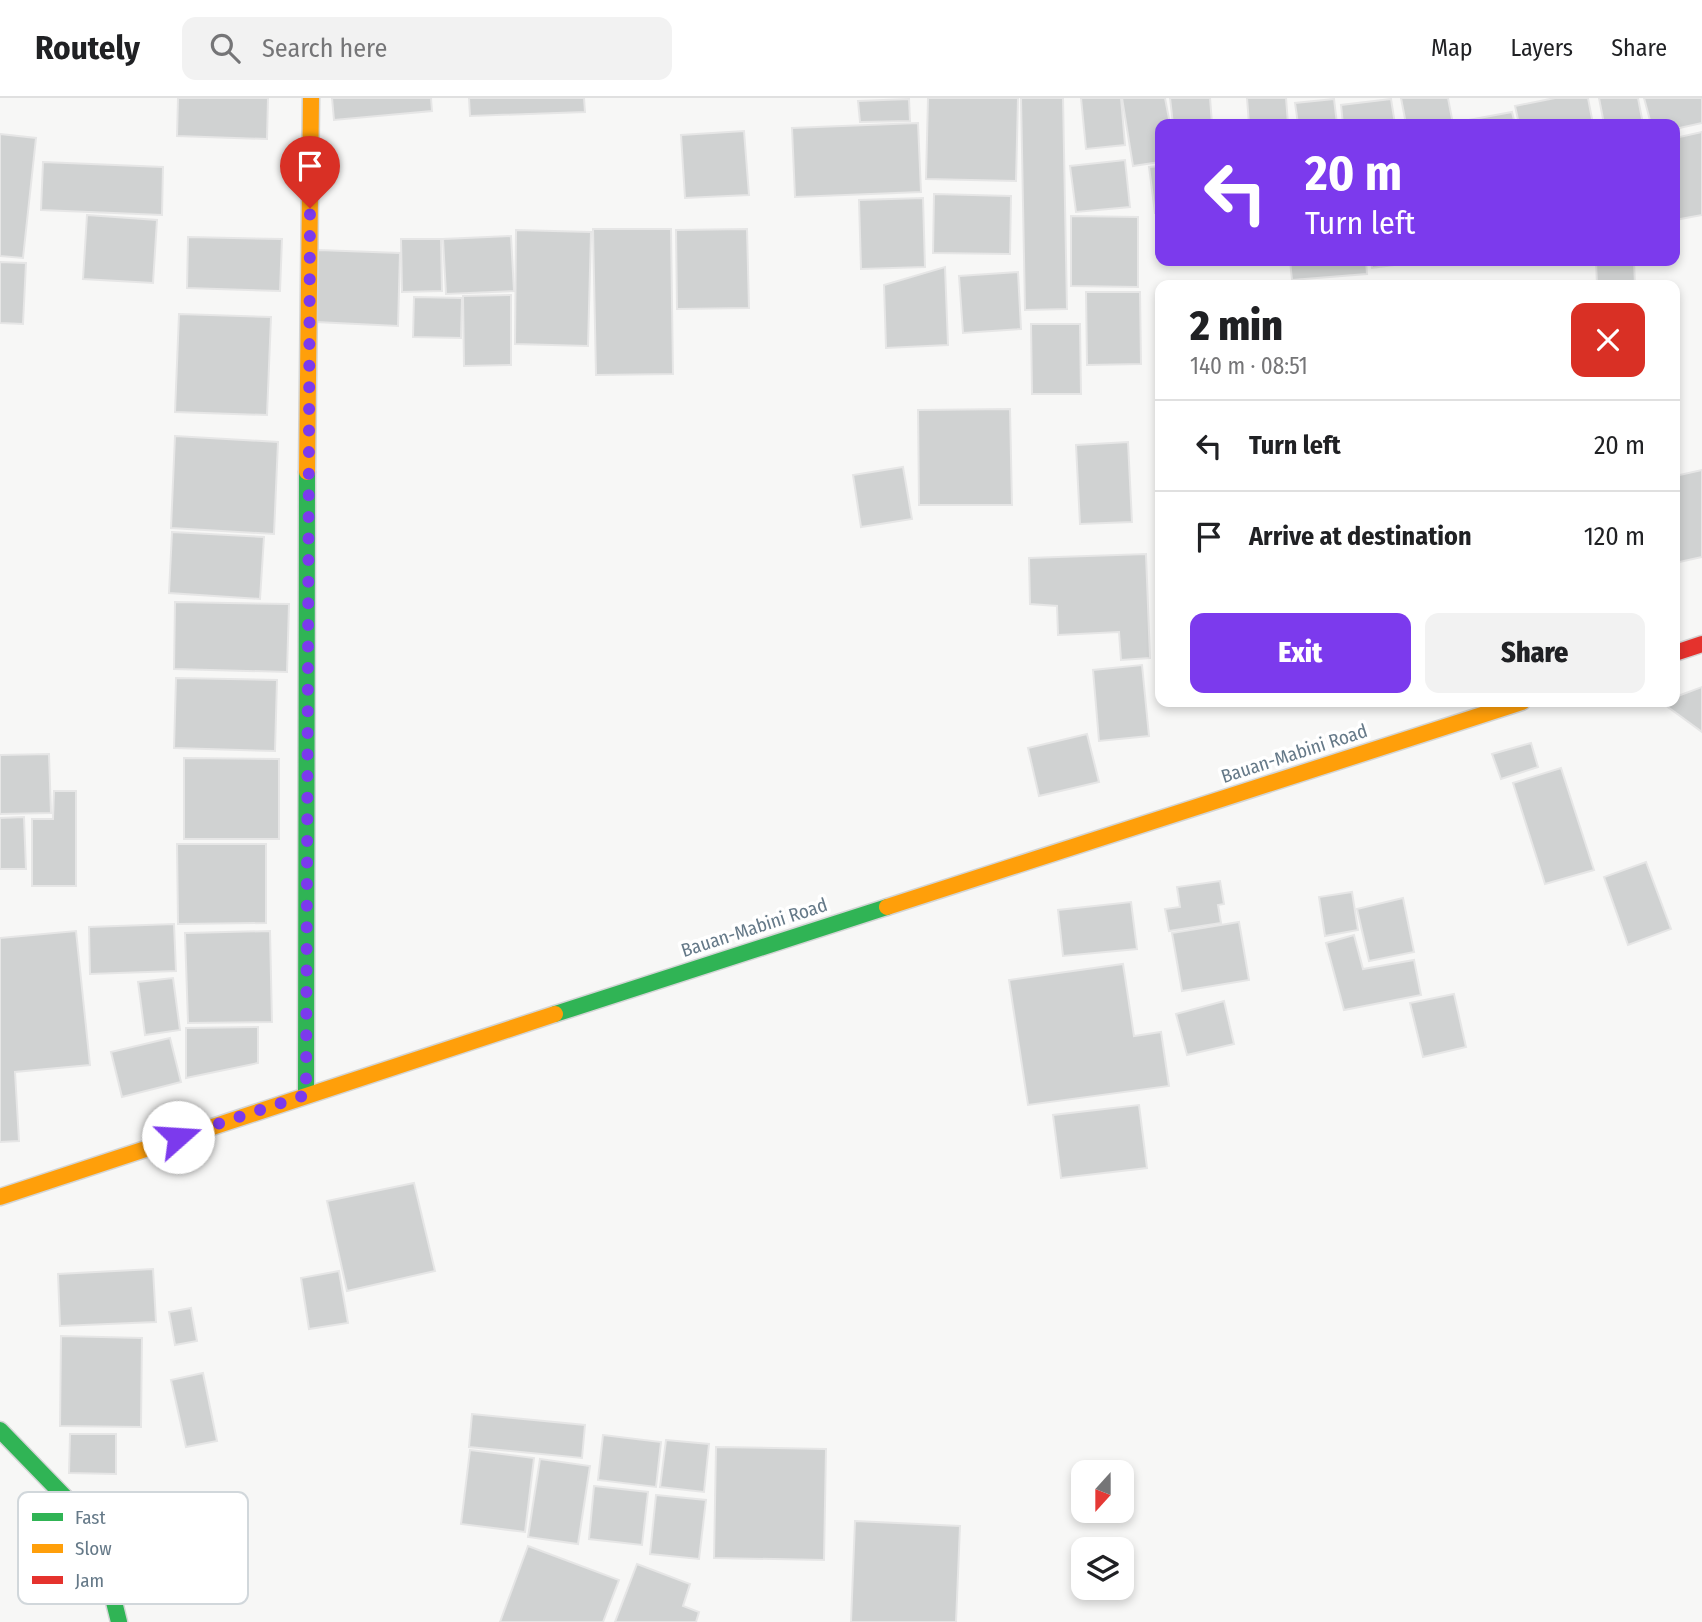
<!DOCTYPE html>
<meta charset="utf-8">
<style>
body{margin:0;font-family:"Fira Sans Condensed",sans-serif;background:#f2f2f2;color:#202124;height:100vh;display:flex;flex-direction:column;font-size:26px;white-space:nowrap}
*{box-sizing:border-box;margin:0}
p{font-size:23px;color:#757577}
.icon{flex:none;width:38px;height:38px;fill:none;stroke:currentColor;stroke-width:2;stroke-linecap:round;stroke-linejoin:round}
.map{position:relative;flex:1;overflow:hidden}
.panel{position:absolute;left:1155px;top:182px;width:525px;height:427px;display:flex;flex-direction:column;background:#fff;border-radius:14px;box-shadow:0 4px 10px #0003}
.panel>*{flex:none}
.top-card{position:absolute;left:1155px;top:21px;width:525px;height:147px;border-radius:14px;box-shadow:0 4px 10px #0003;background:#7c3aed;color:#fff;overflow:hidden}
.needle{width:46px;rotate:201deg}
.buttons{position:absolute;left:1071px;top:1362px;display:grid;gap:14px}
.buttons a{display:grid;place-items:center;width:63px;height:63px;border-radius:14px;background:#fff;box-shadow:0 4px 10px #0003;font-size:35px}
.pin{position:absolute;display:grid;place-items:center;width:60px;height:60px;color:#fff;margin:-72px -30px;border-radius:50% 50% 50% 0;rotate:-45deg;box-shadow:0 0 7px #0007}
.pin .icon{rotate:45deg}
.me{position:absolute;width:77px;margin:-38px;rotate:71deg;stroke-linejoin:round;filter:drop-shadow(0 0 5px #0008)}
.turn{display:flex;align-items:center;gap:24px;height:147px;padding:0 35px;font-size:32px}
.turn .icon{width:91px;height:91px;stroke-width:2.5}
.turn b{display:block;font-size:49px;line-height:60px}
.round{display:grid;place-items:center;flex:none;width:74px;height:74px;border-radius:14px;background:#f2f2f2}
.head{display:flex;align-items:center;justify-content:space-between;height:119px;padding:0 35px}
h1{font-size:42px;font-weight:800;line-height:52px}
.primary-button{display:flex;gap:14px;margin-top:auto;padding:14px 35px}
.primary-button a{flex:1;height:80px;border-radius:14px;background:#7c3aed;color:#fff;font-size:28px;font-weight:800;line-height:80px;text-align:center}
.primary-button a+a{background:#f2f2f2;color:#202124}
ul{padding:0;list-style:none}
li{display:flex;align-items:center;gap:21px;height:91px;padding:0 35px;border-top:2px solid #e0e0e0}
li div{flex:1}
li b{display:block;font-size:26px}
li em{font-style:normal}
header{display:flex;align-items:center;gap:42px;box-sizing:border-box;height:98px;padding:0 35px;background:#fff;border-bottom:2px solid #e0e0e0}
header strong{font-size:33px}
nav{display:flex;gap:38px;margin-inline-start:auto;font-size:24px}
.search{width:490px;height:63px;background:#f2f2f2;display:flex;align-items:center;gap:18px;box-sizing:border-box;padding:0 24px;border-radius:14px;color:#757577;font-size:26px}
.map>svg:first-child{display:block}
.building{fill:#d0d2d2;stroke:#e6e6e6;stroke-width:2}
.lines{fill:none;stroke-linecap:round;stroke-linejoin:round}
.fast-casing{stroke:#d3d5d5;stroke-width:19}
.slow-casing{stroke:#d3d5d5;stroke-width:19}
.jam-casing{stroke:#d3d5d5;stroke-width:19}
.fast{stroke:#30b455;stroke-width:16}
.slow{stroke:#ff9f0a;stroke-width:16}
.jam{stroke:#e5322d;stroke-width:16}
.route{stroke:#7c3aed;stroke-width:12;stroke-dasharray:0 21.6}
.labels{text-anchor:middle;stroke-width:7;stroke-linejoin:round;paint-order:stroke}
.street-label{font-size:19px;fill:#657988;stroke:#fff}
.key{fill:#fff;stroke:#d1d7db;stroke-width:2}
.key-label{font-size:19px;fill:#657988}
</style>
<header>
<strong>Routely</strong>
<div class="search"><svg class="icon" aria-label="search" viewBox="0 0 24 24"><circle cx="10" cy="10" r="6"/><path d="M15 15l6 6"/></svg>Search here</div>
<nav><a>Map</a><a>Layers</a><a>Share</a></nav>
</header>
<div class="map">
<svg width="1702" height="1524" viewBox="0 0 1702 1524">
<rect width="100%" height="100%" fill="#f7f7f6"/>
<g class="building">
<path d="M178,0H268L267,41L177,38Z"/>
<path d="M332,0H431L432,13L334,22Z"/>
<path d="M469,0H584L585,14L470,18Z"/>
<path d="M928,0H1018L1016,83L926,81Z"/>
<path d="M1021,0H1063L1067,211L1025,212Z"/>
<path d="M1081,0H1121L1125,47L1086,51Z"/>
<path d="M1122,0H1165L1170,26H1160V64L1133,68Z"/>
<path d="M1170,0H1210L1212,26H1173Z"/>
<path d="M1247,0H1286L1288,26H1249Z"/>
<path d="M1401,0H1448L1453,26H1406Z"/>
<path d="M1555,0H1588L1593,26H1519L1515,8Z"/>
<path d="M1599,0H1638L1643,26H1604Z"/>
<path d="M1644,0H1702V25L1675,31V26H1651Z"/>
<path d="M909,1L910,23L860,24L858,3Z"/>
<path d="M1334,1L1337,26H1298L1295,5Z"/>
<path d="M1391,1L1395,26H1343L1341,7Z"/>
<path d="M1512,14L1515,26H1464L1463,23Z"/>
<path d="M918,25L921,94L795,99L792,30Z"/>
<path d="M744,33L749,97L685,100L681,37Z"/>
<path d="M1702,34V117L1675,122V40Z"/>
<path d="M0,36L36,40L23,160L0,158Z"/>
<path d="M1125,62L1130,109L1076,114L1070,68Z"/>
<path d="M43,64L163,69L162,117L41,112Z"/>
<path d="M1160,68V115H1155L1149,69Z"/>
<path d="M934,96L1011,98L1010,156L933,155Z"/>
<path d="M923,100L925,169L861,171L859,102Z"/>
<path d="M87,117L157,122L153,185L83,181Z"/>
<path d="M1071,118L1138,119V189L1071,188Z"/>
<path d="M593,131H671L673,276L596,277Z"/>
<path d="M747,131L749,210L677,211L676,132Z"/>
<path d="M516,132L591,134L588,248L515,246Z"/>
<path d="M511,138L514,193L446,196L443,141Z"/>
<path d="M188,139L282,141L280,193L187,190Z"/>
<path d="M401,141H441L442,193L402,194Z"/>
<path d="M318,152L400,155L398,228L316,224Z"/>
<path d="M1290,163H1366L1367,176L1292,182Z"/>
<path d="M1371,163H1425L1372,170Z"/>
<path d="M1596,163H1634L1635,187H1597Z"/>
<path d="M0,164L26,165L23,226L0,225Z"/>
<path d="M945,169L948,247L886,250L884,187Z"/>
<path d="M1018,174L1021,231L963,235L959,178Z"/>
<path d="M1086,194H1140L1141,266L1087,267Z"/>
<path d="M511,197V267L464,268L463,198Z"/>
<path d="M414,199L462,200L461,240L413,239Z"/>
<path d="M179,216L271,219L267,317L175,314Z"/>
<path d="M1031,226H1080L1081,296H1032Z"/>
<path d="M1159,240H1160V294H1157Z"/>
<path d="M1010,311L1012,407H919L918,312Z"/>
<path d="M175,338L278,344L274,436L171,430Z"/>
<path d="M1128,344L1132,424L1080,426L1076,347Z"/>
<path d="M903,369L912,421L861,429L853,377Z"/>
<path d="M1702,372V459L1675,465V378Z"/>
<path d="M172,434L264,439L260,501L169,495Z"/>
<path d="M1146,456L1150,560L1121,562L1119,534L1058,537L1057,508L1030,506L1029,460Z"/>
<path d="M175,504L289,506L287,574L174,571Z"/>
<path d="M1142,567L1149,638L1099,643L1093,572Z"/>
<path d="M176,580L277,582L275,653L174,650Z"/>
<path d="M1702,589V634L1661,604H1675V599Z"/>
<path d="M1087,636L1099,684L1039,698L1028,650Z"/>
<path d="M1531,645L1538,669L1501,681L1492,656Z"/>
<path d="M49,656L51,715L0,716V657Z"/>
<path d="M184,660L279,661V741H184Z"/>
<path d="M1561,670L1594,772L1545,786L1513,685Z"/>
<path d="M54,693H76V788H32V721H53Z"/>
<path d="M24,719L26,771H0V720Z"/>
<path d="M177,746H266V825L178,826Z"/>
<path d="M1646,764L1671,831L1628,847L1604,779Z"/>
<path d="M1220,783L1224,806L1218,807L1221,825L1169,833L1165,811L1180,809L1177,789Z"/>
<path d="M1352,794L1358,832L1325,838L1319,799Z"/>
<path d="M1403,800L1414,854L1369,863L1357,811Z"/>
<path d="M1131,804L1137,851L1063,858L1058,812Z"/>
<path d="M1239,824L1249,882L1182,893L1172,835Z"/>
<path d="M174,826L176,873L90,876L89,829Z"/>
<path d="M76,833L90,967L15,974L19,1043L0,1044V840Z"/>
<path d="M270,833L272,924L188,925L185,835Z"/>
<path d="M1354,837L1363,871L1414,862L1421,897L1344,912L1326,845Z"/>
<path d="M1123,866L1134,938L1161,934L1169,988L1028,1007L1009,882Z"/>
<path d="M173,880L180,932L145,937L138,884Z"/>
<path d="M1454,896L1466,949L1423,959L1410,905Z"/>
<path d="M1224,903L1234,946L1187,957L1176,916Z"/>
<path d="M258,929V965L186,980V930Z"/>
<path d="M170,940L181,984L122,999L111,954Z"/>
<path d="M1139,1007L1147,1070L1061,1080L1053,1017Z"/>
<path d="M414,1085L435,1173L347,1193L327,1103Z"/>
<path d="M153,1171L156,1224L60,1228L58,1176Z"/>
<path d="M339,1173L348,1225L309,1231L301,1180Z"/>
<path d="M191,1210L197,1243L175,1247L169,1214Z"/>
<path d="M61,1238L142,1240L141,1329L60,1328Z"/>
<path d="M203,1275L217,1343L186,1349L171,1282Z"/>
<path d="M472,1316L585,1327L582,1360L469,1349Z"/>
<path d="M70,1336H116V1376L69,1375Z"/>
<path d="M603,1337L661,1344L656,1389L598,1382Z"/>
<path d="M666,1342L709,1346L704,1394L660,1389Z"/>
<path d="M716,1349L826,1351L824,1462L714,1460Z"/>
<path d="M470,1352L534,1360L525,1434L461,1426Z"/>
<path d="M540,1361L590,1368L578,1446L528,1439Z"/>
<path d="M594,1388L648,1394L642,1447L589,1441Z"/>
<path d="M656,1397L706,1402L699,1461L650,1456Z"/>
<path d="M855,1423L960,1428L956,1524H851Z"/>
<path d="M528,1448L619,1482L603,1524H500Z"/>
<path d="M637,1466L690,1486L683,1508L699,1514L696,1524H615Z"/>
</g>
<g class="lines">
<defs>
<g id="fast">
<path d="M555,916L887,809"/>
<path d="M306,997L307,374"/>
<path d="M0,1332L96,1431L119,1524"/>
</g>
<g id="slow">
<path d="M307,374L311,0"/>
<path d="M887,809L1522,604"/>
<path d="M0,1099L555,916"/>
</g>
<path id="jam" d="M1675,555L1702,546"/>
</defs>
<use href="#fast" class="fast-casing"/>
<use href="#slow" class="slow-casing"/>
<use href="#jam" class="jam-casing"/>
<use href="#fast" class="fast"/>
<use href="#slow" class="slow"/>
<use href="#jam" class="jam"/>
</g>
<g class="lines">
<path class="route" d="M178,1039L306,997L310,110"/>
</g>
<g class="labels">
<g class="street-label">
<text transform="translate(1294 655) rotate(-18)" y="7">Bauan-Mabini Road</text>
<text transform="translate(754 829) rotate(-18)" y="7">Bauan-Mabini Road</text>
</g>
</g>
<rect x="18" y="1394" width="230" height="112" rx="10" class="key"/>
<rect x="32" y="1415" width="31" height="8" fill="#30b455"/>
<rect x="32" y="1446" width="31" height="9" fill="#ff9f0a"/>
<rect x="32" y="1478" width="31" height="8" fill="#e5322d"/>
<g class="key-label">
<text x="75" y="1426">Fast</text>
<text x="75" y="1457">Slow</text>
<text x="75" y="1489">Jam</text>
</g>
</svg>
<div class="buttons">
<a><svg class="needle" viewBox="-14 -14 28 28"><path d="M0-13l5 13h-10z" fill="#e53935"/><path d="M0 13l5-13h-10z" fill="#757577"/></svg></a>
<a><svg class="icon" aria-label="layers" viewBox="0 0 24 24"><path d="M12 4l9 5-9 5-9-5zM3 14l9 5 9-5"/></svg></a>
</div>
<div class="pin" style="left:310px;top:110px;background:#d93025"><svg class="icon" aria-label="arrive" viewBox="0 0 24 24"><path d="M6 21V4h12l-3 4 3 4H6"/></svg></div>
<svg class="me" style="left:178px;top:1039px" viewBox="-20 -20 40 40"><circle r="19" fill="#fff"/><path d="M0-13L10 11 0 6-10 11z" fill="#7c3aed"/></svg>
<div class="top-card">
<div class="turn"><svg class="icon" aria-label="left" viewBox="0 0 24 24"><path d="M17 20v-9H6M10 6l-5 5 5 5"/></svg><div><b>20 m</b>Turn left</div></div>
</div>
<section class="panel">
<div class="head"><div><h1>2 min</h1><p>140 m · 08:51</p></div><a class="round" style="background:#d93025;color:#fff"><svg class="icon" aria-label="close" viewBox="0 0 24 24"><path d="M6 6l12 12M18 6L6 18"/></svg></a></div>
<ul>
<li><svg class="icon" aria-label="left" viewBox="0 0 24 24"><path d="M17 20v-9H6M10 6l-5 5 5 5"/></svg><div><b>Turn left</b></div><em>20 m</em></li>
<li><svg class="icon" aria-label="arrive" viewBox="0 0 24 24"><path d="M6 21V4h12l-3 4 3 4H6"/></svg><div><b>Arrive at destination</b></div><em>120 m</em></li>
</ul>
<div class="primary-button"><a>Exit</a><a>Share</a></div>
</section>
</div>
